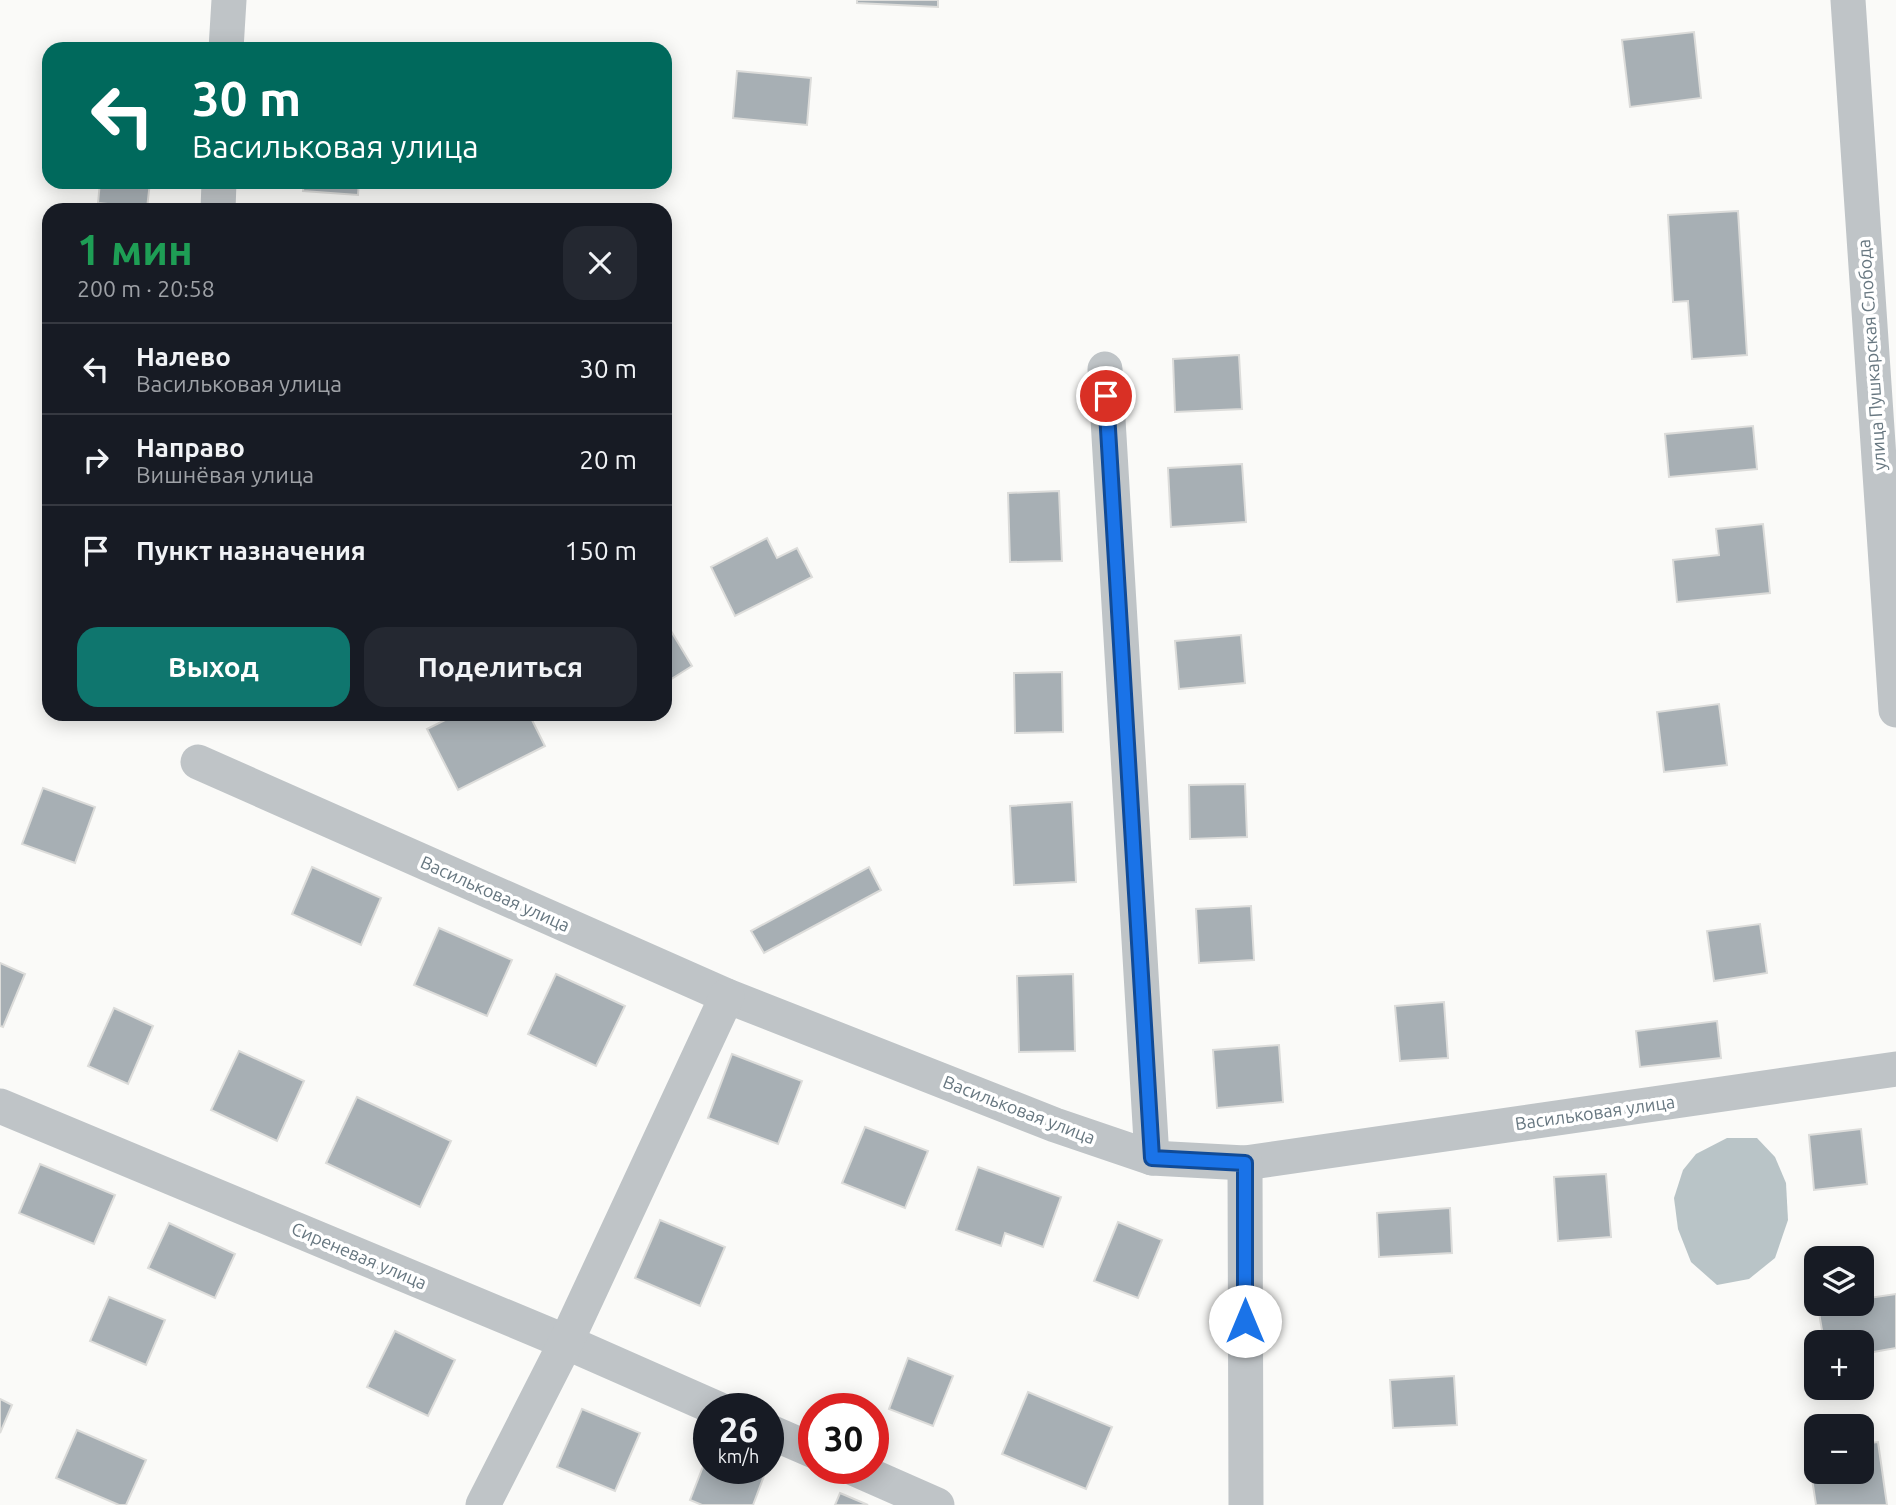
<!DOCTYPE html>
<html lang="ru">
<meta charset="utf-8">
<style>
body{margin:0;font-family:Ubuntu,sans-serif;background:#242831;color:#f1f3f6;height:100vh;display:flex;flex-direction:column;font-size:26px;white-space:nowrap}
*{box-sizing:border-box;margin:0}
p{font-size:23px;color:#9ea1a6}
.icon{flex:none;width:38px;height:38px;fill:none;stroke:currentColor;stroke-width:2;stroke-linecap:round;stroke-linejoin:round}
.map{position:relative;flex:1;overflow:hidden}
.details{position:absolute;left:42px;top:203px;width:630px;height:518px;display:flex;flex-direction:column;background:#171b24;border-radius:21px;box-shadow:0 4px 18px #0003}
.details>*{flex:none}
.guide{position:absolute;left:42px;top:42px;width:630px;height:147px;border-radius:21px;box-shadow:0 4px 18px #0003;background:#00695c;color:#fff;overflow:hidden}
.controls{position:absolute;left:1804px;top:1246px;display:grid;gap:14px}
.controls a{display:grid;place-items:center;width:70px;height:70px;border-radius:14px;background:#171b24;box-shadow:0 4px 18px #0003;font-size:35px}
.speed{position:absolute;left:693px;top:1393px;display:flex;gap:14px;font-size:35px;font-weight:700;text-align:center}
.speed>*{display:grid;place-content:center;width:91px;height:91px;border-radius:50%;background:#171b24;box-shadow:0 4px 18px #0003;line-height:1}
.speed small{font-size:18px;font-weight:400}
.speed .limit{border:10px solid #d22;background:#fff;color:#111}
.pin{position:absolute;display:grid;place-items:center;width:60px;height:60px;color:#fff;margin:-30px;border:4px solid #fff;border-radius:50%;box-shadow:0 2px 7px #0007}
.me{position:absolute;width:77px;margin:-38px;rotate:0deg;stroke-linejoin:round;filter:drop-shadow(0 0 5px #0008)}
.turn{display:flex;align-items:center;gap:24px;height:147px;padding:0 35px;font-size:32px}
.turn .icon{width:91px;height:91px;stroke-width:2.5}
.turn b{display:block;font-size:49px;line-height:60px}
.round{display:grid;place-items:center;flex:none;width:74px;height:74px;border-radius:21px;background:#242831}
.overview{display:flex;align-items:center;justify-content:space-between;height:119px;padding:0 35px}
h1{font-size:42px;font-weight:700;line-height:52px;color:#1e9e55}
.primary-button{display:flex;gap:14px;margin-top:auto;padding:14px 35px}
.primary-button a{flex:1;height:80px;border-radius:21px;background:#0f766e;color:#fff;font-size:28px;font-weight:700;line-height:80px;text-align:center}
.primary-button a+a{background:#242831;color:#f1f3f6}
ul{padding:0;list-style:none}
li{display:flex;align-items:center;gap:21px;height:91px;padding:0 35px;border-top:2px solid #363941}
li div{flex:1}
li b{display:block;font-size:26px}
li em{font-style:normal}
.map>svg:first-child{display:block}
.water{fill:#b9c4c7}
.building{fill:#a7afb4;stroke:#dcdcda;stroke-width:2}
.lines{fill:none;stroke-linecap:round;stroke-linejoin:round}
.minor{stroke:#bfc4c7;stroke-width:35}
.route-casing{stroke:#114b97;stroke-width:18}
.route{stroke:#1a73e8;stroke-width:12}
.labels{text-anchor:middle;stroke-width:7;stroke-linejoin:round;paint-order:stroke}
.street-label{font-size:18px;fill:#677780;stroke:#fff}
</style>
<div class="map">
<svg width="1896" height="1505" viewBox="0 0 1896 1505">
<rect width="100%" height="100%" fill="#fafaf8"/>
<path class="water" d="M1727,1138H1757L1775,1157L1786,1183L1788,1220L1775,1258L1749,1279L1717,1285L1691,1262L1678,1229L1674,1198L1683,1170L1696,1154Z"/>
<g class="building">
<path d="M857,0H938V7L857,3Z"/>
<path d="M1694,32L1701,98L1630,107L1622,40Z"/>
<path d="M737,71L811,78L807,125L733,118Z"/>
<path d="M100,182H150L147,208L98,203Z"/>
<path d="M304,182H359L358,195L303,191Z"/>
<path d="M1738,211L1747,355L1692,359L1688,301L1673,302L1668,215Z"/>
<path d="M1239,355L1242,409L1175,412L1173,359Z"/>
<path d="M1753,426L1757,469L1669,477L1665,434Z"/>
<path d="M1242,464L1246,522L1171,527L1168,468Z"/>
<path d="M1059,491L1062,561L1010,562L1008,493Z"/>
<path d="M1763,524L1770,593L1677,602L1673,560L1719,555L1716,529Z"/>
<path d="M767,538L777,558L797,548L812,577L735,616L711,567Z"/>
<path d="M665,621L692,666L665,683Z"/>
<path d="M1241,635L1245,683L1179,689L1175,641Z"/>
<path d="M1062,672L1063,732L1015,733L1014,673Z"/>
<path d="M1719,704L1727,765L1664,772L1657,712Z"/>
<path d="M457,714H529L545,746L458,790L427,729Z"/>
<path d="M1245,784L1247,837L1190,839L1189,785Z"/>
<path d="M43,788L95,807L75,863L22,844Z"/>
<path d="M1072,802L1076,882L1014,885L1010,806Z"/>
<path d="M312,867L381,898L361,945L292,914Z"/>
<path d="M869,867L881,890L764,953L751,931Z"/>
<path d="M1251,906L1254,960L1199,963L1196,909Z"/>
<path d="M1760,924L1767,973L1714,981L1707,931Z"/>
<path d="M439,928L512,960L487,1016L414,985Z"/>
<path d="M0,963L25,974L3,1027L0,1026Z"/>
<path d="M556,974L625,1006L596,1066L528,1034Z"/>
<path d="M1073,974L1075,1051L1019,1052L1017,976Z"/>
<path d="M1444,1002L1448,1058L1400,1061L1395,1006Z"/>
<path d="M114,1008L153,1026L128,1084L88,1066Z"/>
<path d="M1717,1021L1721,1058L1640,1067L1636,1031Z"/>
<path d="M1279,1045L1283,1102L1217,1108L1213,1050Z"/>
<path d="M239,1051L304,1081L277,1141L211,1110Z"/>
<path d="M732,1054L802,1081L778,1144L708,1118Z"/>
<path d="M357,1097L451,1141L420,1207L326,1163Z"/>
<path d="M865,1127L928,1151L905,1208L842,1183Z"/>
<path d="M1861,1129L1867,1184L1814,1190L1809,1135Z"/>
<path d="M40,1164L115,1195L94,1244L19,1213Z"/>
<path d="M978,1167L1061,1197L1043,1247L1005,1233L1001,1246L956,1230Z"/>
<path d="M1606,1174L1611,1237L1558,1241L1554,1177Z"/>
<path d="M1450,1208L1452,1253L1379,1257L1377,1213Z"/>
<path d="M660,1220L725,1247L700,1306L635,1278Z"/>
<path d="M1118,1222L1162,1240L1138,1298L1094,1281Z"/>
<path d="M169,1223L235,1254L215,1298L148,1268Z"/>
<path d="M1896,1294V1348L1862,1354V1342H1824L1818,1307L1838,1304H1862V1299Z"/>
<path d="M109,1297L165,1320L146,1365L90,1341Z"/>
<path d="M395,1331L455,1360L428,1416L367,1387Z"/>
<path d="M908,1358L953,1376L933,1426L889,1409Z"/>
<path d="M1454,1376L1457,1425L1393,1428L1390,1380Z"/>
<path d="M1028,1392L1112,1427L1086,1489L1002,1454Z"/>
<path d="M0,1399L12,1405L0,1433Z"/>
<path d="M582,1409L640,1433L615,1491L557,1467Z"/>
<path d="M77,1430L146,1460L126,1505H119L56,1478Z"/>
<path d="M1878,1442L1887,1505H1816L1808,1452L1816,1451V1472H1862V1444Z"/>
<path d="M709,1451V1468H767L753,1505H702L690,1500Z"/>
<path d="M840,1493L868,1505H835Z"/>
</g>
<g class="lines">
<g class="minor">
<path d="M1848,0L1896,710"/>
<path d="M226,49L229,0"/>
<path d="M218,210L219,182"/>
<path d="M1105,369L1152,1158"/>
<path d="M198,762L727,996L1055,1125L1152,1158L1245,1163L1896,1069"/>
<path d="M0,1106L566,1342L718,1409"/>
<path d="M1245,1163L1246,1505"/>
<path d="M768,1431L814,1451"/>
<path d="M853,1468L937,1505"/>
<path d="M483,1505L566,1342L727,996"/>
</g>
</g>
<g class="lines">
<defs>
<path id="route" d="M1106,396L1152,1158L1245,1163V1321"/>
</defs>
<use href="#route" class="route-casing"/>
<use href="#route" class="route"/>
</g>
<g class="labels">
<g class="street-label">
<text transform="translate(1872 355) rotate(-94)" y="6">улица Пушкарская Слобода</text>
<text transform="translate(495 894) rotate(24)" y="6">Васильковая улица</text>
<text transform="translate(1019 1110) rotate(21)" y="6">Васильковая улица</text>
<text transform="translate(1595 1113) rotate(-8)" y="6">Васильковая улица</text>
<text transform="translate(359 1256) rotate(23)" y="6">Сиреневая улица</text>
</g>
</g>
</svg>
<div class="controls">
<a><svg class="icon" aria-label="layers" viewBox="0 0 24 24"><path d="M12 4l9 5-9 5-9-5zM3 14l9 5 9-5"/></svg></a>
<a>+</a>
<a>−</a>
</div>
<div class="speed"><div>26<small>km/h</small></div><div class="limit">30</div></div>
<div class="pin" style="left:1106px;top:396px;background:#d93025"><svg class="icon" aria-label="arrive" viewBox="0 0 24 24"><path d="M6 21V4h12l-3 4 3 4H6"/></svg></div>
<svg class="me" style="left:1245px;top:1321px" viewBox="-20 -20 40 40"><circle r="19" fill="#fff"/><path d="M0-13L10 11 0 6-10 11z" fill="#1a73e8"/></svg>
<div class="guide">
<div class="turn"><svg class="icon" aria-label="left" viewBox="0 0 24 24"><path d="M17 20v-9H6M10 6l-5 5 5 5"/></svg><div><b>30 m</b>Васильковая улица</div></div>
</div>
<section class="details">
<div class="overview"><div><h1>1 мин</h1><p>200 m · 20:58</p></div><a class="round"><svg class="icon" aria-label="close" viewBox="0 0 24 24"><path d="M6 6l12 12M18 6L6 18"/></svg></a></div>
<ul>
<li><svg class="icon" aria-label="left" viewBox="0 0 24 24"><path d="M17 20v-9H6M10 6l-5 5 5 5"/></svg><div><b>Налево</b><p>Васильковая улица</p></div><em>30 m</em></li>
<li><svg class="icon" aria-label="right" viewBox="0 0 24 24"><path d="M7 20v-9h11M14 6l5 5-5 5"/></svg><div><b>Направо</b><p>Вишнёвая улица</p></div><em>20 m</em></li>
<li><svg class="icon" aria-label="arrive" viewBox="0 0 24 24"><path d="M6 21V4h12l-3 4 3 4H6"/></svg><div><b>Пункт назначения</b></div><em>150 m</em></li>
</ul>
<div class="primary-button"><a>Выход</a><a>Поделиться</a></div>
</section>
</div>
